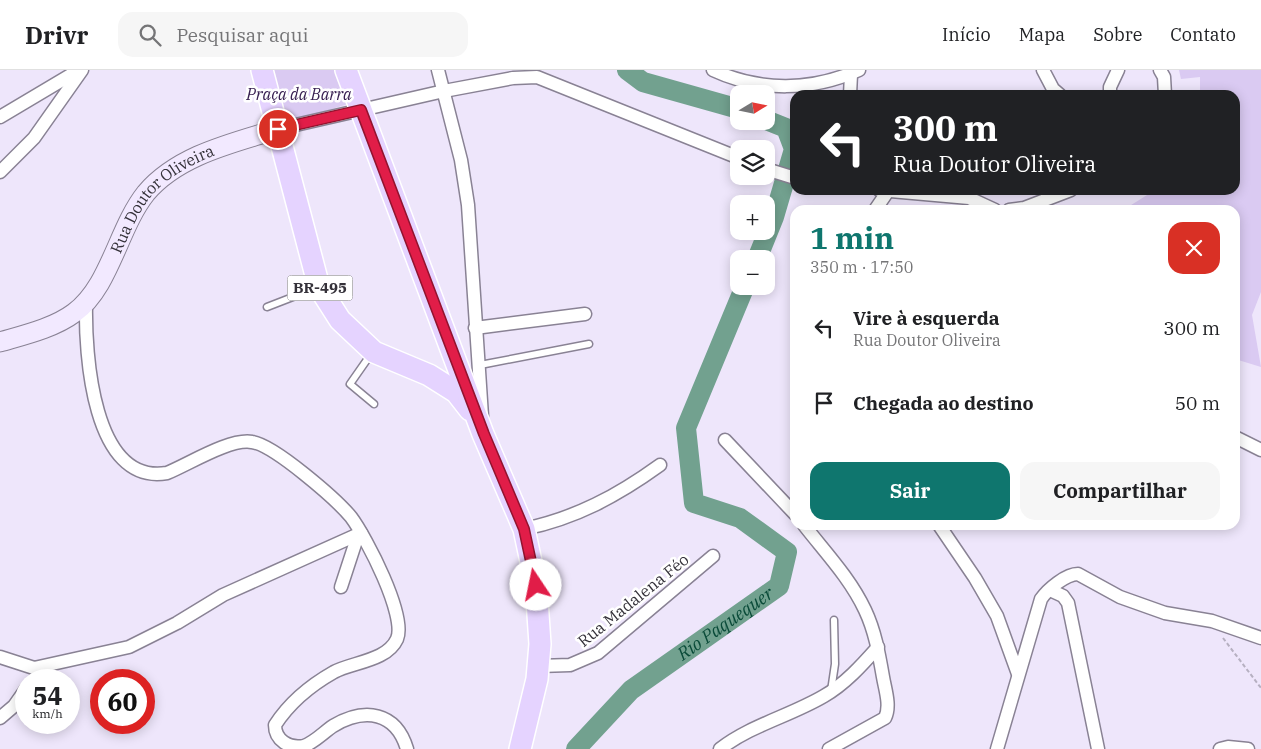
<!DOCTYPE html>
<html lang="pt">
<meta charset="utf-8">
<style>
body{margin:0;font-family:"IBM Plex Serif",serif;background:#f6f6f6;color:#202124;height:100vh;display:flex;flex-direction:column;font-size:19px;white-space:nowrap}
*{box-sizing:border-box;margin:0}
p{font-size:16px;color:#757577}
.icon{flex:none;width:28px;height:28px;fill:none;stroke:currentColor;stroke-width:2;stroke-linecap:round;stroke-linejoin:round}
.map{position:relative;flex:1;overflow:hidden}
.drawer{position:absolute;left:790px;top:135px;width:450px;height:325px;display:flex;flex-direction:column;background:#fff;border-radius:15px;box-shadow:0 2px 12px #0003}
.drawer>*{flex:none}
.hud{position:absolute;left:790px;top:20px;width:450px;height:105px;border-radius:15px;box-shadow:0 2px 12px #0003;background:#202124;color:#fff;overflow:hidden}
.needle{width:32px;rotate:80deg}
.tools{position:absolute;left:730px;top:15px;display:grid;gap:10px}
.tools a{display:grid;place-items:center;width:45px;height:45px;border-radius:10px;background:#fff;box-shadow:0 2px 12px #0003;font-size:25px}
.speed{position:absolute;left:15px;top:599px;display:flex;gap:10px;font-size:25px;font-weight:700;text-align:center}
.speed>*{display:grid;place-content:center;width:65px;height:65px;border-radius:50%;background:#fff;box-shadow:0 2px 12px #0003;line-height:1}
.speed small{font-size:12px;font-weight:400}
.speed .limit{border:8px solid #d22;background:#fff;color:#111}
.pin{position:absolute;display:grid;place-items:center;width:42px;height:42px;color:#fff;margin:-21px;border:2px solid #fff;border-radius:50%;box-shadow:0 1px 5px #0007}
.me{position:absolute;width:55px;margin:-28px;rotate:349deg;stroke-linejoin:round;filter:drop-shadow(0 0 4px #0008)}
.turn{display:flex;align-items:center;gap:18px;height:105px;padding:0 20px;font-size:22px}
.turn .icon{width:65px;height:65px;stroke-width:2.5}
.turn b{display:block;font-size:35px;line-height:42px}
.round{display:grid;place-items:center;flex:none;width:52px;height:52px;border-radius:15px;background:#f6f6f6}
.headline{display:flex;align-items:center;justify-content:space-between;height:85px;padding:0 20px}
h1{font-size:30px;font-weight:800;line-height:38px;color:#0f766e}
.action{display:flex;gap:10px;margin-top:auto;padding:10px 20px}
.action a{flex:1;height:58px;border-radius:15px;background:#0f766e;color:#fff;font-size:20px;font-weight:800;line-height:58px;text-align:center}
.action a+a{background:#f6f6f6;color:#202124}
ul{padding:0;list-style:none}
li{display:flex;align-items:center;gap:15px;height:75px;padding:0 20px}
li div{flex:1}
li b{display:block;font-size:19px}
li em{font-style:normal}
header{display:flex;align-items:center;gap:30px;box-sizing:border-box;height:70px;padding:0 25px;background:#fff;border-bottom:1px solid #e0e0e0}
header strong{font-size:24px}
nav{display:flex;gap:28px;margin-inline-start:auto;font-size:18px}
.search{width:350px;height:45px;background:#f6f6f6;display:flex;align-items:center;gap:12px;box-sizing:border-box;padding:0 18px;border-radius:15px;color:#757577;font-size:19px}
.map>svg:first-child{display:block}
.green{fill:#dacaf2}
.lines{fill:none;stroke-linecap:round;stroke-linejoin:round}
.river{stroke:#72a18f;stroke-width:20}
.lane-casing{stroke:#898294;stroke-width:9}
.street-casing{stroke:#898294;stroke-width:15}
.secondary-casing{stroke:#898294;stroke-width:21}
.primary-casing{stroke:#fff;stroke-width:24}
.path{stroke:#b6b0c1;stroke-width:2;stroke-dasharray:4 2.5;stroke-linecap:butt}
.lane{stroke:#fff;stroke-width:6}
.street{stroke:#fff;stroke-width:12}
.secondary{stroke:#f2e9ff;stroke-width:19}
.primary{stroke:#e5d3ff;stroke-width:21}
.route-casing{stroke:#92132f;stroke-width:12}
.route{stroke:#e11d48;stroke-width:9}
.labels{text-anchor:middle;stroke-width:5;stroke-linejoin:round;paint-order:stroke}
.shield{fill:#fff;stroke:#727075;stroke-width:1}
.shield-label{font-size:15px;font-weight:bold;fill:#35323a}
.park-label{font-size:16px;font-style:italic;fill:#382052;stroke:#fff}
.street-label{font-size:16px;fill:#35323a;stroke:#fff}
.water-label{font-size:18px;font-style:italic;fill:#0a4b39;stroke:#fff}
</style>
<header>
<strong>Drivr</strong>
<div class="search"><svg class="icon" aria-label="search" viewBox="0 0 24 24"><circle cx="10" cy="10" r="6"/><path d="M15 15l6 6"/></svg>Pesquisar aqui</div>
<nav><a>Início</a><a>Mapa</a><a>Sobre</a><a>Contato</a></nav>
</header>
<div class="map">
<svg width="1261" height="679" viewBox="0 0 1261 679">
<rect width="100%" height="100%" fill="#eee6fb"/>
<g class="green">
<path d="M269,0H337L351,33L281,55Z"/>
<path d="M1179,0H1261V222L1252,245L1261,297L1235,289V140H1127L1128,137L1155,120H1235V25H1200V7L1181,9Z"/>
</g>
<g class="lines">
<g class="river">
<path d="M627,0L643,12L739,39"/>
<path d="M757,189L774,147L794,79L786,58L766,50"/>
<path id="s1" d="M576,679L631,620L779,516L787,482L740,448L694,433L686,358L745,216"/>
</g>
<defs>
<g id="lane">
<path d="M267,237L316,218"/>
<path d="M371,284L350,314L374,334"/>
<path d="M480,295L589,274"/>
<path d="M831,621L835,594L834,550"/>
</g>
<g id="street">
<path d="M438,0L461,90L468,135L482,346"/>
<path d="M713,0C760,22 812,21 859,0"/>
<path d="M1043,0L1053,19L1060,25"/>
<path d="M1160,0L1164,7L1165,25"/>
<path d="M850,25L851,4"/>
<path d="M1110,25V17L1118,0"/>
<path d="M0,47L79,0"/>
<path d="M278,59L444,21L513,8L537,7L739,88"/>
<path d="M766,99L795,108"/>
<path d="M0,102L34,68L82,0"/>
<path d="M879,120L969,128L995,140"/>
<path d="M875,140L888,121"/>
<path d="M1009,140L1024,138L1071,120"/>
<path d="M86,234C85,282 92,416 167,403C189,394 230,368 252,372C274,375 336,429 351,447C366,467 407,546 397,569C387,591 353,592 334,602C311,615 290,632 275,655C275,670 289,679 304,676C315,672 324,662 333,656C365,637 396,642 407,679"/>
<path d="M475,258L585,244"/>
<path d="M1235,367L1261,380"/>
<path d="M725,370L795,444"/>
<path d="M804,455C825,482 850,508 865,540C875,561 879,584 883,607C885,619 891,636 885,648L829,679"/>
<path d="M939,455L975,508L997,546L1018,604"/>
<path d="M524,459C576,448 617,426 660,395"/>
<path d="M341,517L358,465"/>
<path d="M1050,520L1063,526L1068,533L1098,679"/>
<path d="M0,587L34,598"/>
<path d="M539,596L570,595L598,583L713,486"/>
<path d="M34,598L129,577L177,553L223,525L361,463"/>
<path d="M0,648L14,636L26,619"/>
<path d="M720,679C751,655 790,646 824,626C845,614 862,595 878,577"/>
<path d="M997,679L1041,529C1048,519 1066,504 1078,504L1120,527L1165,543L1212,551L1261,568"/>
<path d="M1220,679L1228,677L1248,679"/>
</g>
<g id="secondary">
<path id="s2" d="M0,272C24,265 54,258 74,243C110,217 118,158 146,123C178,85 233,73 278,59"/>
</g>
<g id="primary">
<path d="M262,0L319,217L340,250L374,282L429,305L456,322L470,340"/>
<path d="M346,0L483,364L524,459L536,515L540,574L537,609L520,679"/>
</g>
</defs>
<use href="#lane" class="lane-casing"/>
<use href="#street" class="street-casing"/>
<use href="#secondary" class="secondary-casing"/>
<use href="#primary" class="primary-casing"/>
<path class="path" d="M1223,568L1261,618"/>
<use href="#lane" class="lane"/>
<use href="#street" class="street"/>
<use href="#secondary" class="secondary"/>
<use href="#primary" class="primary"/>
</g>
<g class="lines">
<defs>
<path id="route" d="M278,59L361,40L484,364L524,459L536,515"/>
</defs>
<use href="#route" class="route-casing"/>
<use href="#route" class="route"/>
</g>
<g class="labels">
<rect class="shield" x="287.5" y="205.5" width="65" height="25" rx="4"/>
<g class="shield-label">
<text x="320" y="223">BR-495</text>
</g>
<g class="park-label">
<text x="299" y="30">Praça da Barra</text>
</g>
<g class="street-label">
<text dy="6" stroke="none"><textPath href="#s2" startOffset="228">Rua Doutor Oliveira</textPath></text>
<text transform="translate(633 530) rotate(-39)" y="6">Rua Madalena Féo</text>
</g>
<g class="water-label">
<text dy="6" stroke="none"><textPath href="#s1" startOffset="196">Rio Paquequer</textPath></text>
</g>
</g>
</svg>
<div class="tools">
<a><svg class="needle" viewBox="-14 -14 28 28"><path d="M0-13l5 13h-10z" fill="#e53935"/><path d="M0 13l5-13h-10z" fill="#757577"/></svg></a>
<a><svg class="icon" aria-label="layers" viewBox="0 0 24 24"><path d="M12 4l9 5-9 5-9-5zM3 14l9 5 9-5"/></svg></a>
<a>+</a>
<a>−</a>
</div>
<div class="speed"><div>54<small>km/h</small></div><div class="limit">60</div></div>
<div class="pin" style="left:278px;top:59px;background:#d93025"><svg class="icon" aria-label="arrive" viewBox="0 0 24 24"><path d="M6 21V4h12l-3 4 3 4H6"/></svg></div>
<svg class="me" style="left:536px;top:515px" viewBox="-20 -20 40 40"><circle r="19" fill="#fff"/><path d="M0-13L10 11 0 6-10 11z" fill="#e11d48"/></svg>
<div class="hud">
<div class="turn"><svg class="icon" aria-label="left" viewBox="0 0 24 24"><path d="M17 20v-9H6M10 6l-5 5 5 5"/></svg><div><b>300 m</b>Rua Doutor Oliveira</div></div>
</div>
<section class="drawer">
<div class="headline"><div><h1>1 min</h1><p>350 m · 17:50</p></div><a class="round" style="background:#d93025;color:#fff"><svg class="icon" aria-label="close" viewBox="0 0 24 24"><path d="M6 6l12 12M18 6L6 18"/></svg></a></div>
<ul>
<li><svg class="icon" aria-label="left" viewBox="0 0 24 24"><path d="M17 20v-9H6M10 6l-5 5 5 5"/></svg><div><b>Vire à esquerda</b><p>Rua Doutor Oliveira</p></div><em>300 m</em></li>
<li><svg class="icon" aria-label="arrive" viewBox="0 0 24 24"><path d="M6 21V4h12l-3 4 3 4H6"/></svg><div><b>Chegada ao destino</b></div><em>50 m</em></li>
</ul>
<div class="action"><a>Sair</a><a>Compartilhar</a></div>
</section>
</div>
